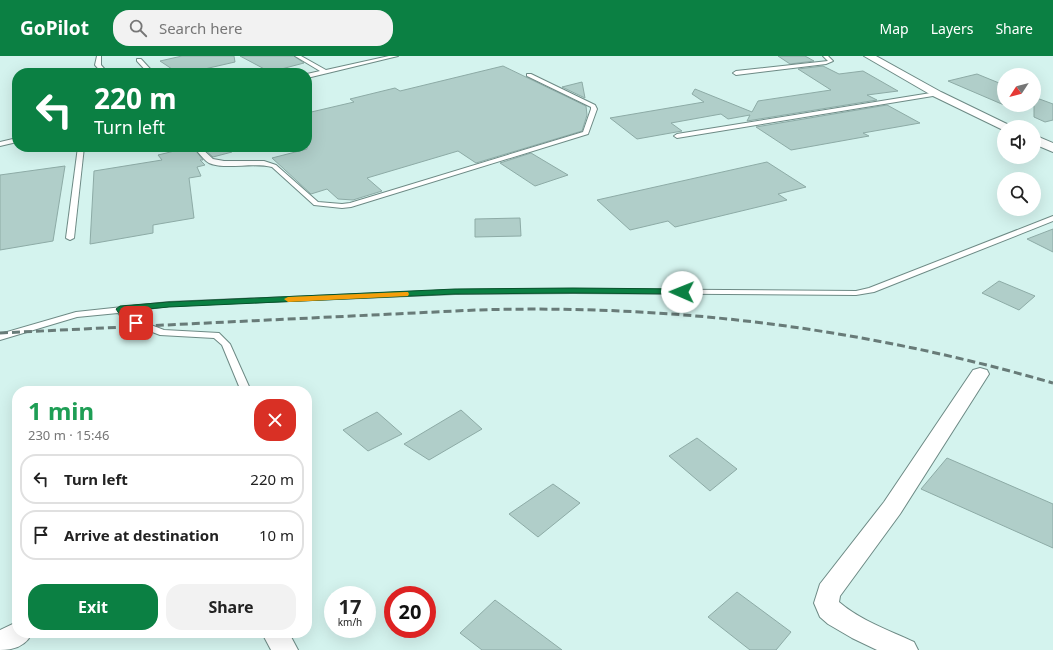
<!DOCTYPE html>
<meta charset="utf-8">
<style>
body{margin:0;font-family:"Noto Sans",sans-serif;background:#f2f2f2;color:#222;height:100vh;display:flex;flex-direction:column;font-size:15px;white-space:nowrap}
*{box-sizing:border-box;margin:0}
p{font-size:13px;color:#767676}
.icon{flex:none;width:22px;height:22px;fill:none;stroke:currentColor;stroke-width:2;stroke-linecap:round;stroke-linejoin:round}
.map{position:relative;flex:1;overflow:hidden}
.details{position:absolute;left:12px;top:330px;width:300px;height:252px;display:flex;flex-direction:column;background:#fff;border-radius:16px;box-shadow:0 4px 16px #0002}
.details>*{flex:none}
.banner{position:absolute;left:12px;top:12px;width:300px;height:84px;border-radius:16px;box-shadow:0 4px 16px #0002;background:#0b8043;color:#fff;overflow:hidden}
.needle{width:26px;rotate:234deg}
.controls{position:absolute;left:997px;top:12px;display:grid;gap:8px}
.controls a{display:grid;place-items:center;width:44px;height:44px;border-radius:50%;background:#fff;box-shadow:0 4px 16px #0002;font-size:20px}
.speed{position:absolute;left:324px;top:530px;display:flex;gap:8px;font-size:20px;font-weight:700;text-align:center}
.speed>*{display:grid;place-content:center;width:52px;height:52px;border-radius:50%;background:#fff;box-shadow:0 4px 16px #0002;line-height:1}
.speed small{font-size:10px;font-weight:400}
.speed .limit{border:6px solid #d22;background:#fff;color:#111}
.pin{position:absolute;display:grid;place-items:center;width:34px;height:34px;color:#fff;margin:-17px;border-radius:8px;box-shadow:0 2px 6px #0006}
.me{position:absolute;width:44px;margin:-22px;rotate:271deg;stroke-linejoin:round;filter:drop-shadow(0 0 3px #0008)}
.turn{display:flex;align-items:center;gap:14px;height:84px;padding:0 16px;font-size:18px}
.turn .icon{width:52px;height:52px;stroke-width:2.5}
.turn b{display:block;font-size:28px;line-height:34px}
.round{display:grid;place-items:center;flex:none;width:42px;height:42px;border-radius:16px;background:#f2f2f2}
.head{display:flex;align-items:center;justify-content:space-between;height:68px;padding:0 16px}
h1{font-size:24px;font-weight:700;line-height:30px;color:#1e9e55}
.button{display:flex;gap:8px;margin-top:auto;padding:8px 16px}
.button a{flex:1;height:46px;border-radius:16px;background:#0b8043;color:#fff;font-size:16px;font-weight:700;line-height:46px;text-align:center}
.button a+a{background:#f2f2f2;color:#222}
ul{padding:0;list-style:none}
li{display:flex;align-items:center;gap:12px;height:50px;margin:0 8px 6px;padding:0 8px;border:2px solid #e0e0e0;border-radius:16px}
li div{flex:1}
li b{display:block;font-size:15px}
li em{font-style:normal}
header{display:flex;align-items:center;gap:24px;box-sizing:border-box;height:56px;padding:0 20px;background:#0b8043;color:#fff}
header strong{font-size:19px}
nav{display:flex;gap:22px;margin-inline-start:auto;font-size:14px}
.search{width:280px;height:36px;background:#f2f2f2;display:flex;align-items:center;gap:10px;box-sizing:border-box;padding:0 14px;border-radius:16px;color:#767676;font-size:15px}
.map>svg:first-child{display:block}
.building{fill:#b0cec9;stroke:#8daba6}
.lines{fill:none;stroke-linecap:round;stroke-linejoin:round}
.lane-casing{stroke:#6d8a85;stroke-width:2}
.street-casing{stroke:#6d8a85;stroke-width:2}
.lane{fill:#fff;fill-rule:evenodd}
.street{fill:#fff;fill-rule:evenodd}
.rail{stroke:#687b78;stroke-width:3;stroke-dasharray:8 4;stroke-linecap:butt}
.route{fill:#0b8043;stroke:#07532c}
.slow{fill:#f59e0b}
</style>
<header>
<strong>GoPilot</strong>
<div class="search"><svg class="icon" aria-label="search" viewBox="0 0 24 24"><circle cx="10" cy="10" r="6"/><path d="M15 15l6 6"/></svg>Search here</div>
<nav><a>Map</a><a>Layers</a><a>Share</a></nav>
</header>
<div class="map">
<svg width="1053" height="594" viewBox="0 0 1053 594">
<rect width="100%" height="100%" fill="#d4f3ee"/>
<g class="building">
<path d="M182,0H234L235,6L187,17H178L160,5Z"/>
<path d="M240,0H294L304,7L270,16Z"/>
<path d="M778,0H805L814,5L790,8Z"/>
<path d="M503,10L586,50L587,59L582,75L476,107L458,95L367,122L382,135L353,144L338,143L327,133L311,138L272,102L307,93V57L354,46L350,43L395,32L400,35Z"/>
<path d="M823,10L839,18L863,15L898,35L867,39L877,44L747,65L750,59L728,63L721,58L671,67L682,75L637,83L610,62L704,46L692,38L695,33L752,56L758,45L831,34L798,13Z"/>
<path d="M977,18L1004,29V49L948,25Z"/>
<path d="M582,26L585,42L562,31Z"/>
<path d="M1034,41L1053,48V64L1045,66L1034,61Z"/>
<path d="M887,49L920,67L863,77L869,80L791,94L756,71Z"/>
<path d="M191,91H193L203,104H200L205,109L197,111L201,120L189,122L194,162L153,169V177L90,188L94,115L162,104L158,99Z"/>
<path d="M202,91H232V96L213,101Z"/>
<path d="M531,97L568,119L535,130L500,107Z"/>
<path d="M767,106L806,131L778,138L787,144L675,171L668,165L630,174L597,144Z"/>
<path d="M65,110L53,185L0,194V119Z"/>
<path d="M520,162L521,180L475,181V163Z"/>
<path d="M1053,173V196L1027,183Z"/>
<path d="M999,225L1035,240L1019,254L982,237Z"/>
<path d="M461,354L482,373L429,404L404,388Z"/>
<path d="M377,356L402,378L368,395L343,374Z"/>
<path d="M697,382L737,413L710,435L669,400Z"/>
<path d="M947,402L1053,448V492L921,433Z"/>
<path d="M553,428L580,447L538,481L509,458Z"/>
<path d="M737,536L791,576L776,594H750L708,561Z"/>
<path d="M495,544L562,594H482L460,577Z"/>
</g>
<g class="lines">
<defs>
<g id="lane">
<path d="M97,0H101V9L108,17H102L95,9Z"/>
<path d="M295,0H301L326,14L389,0H398L307,22V18L320,15Z"/>
<path d="M823,0H828L833,5L826,8L736,19L733,17L736,15L828,5Z"/>
<path d="M137,3H141L154,17H148L137,5Z"/>
<path d="M527,18H531L595,49L597,53L588,78L351,151L342,152L314,149L272,111C253,106 225,114 209,107C204,104 198,96 194,91H200L213,103L224,105H264L276,109L318,146L342,148L350,147L583,76L591,53V51L527,20Z"/>
<path d="M937,36L939,37V39L677,82L674,80L677,78Z"/>
<path d="M17,82V86L0,90V86Z"/>
<path d="M78,91H84L74,182L70,184L66,182Z"/>
<path d="M1053,160V165L874,236L856,239L573,237L455,238L169,250L126,256L130,261L164,274L219,277L230,288L251,335H241L222,289L214,282L160,279L124,265L118,257L77,261L0,284V278L76,256L169,246L455,234L573,233L856,235L869,232Z"/>
</g>
<g id="street">
<path d="M864,0H876L941,36L1009,69L1011,71H1004V74L1001,73L933,40Z"/>
<path d="M1034,79L1053,87V96L1034,88Z"/>
<path d="M980,312L987,314L989,318L900,458L840,540L839,546C860,564 888,574 914,586L918,594H877L852,582L828,568L820,561L814,547L820,528L884,446L973,314Z"/>
<path d="M17,566V577H32C26,590 14,594 0,594V574Z"/>
<path d="M262,577H289L298,594H271Z"/>
</g>
</defs>
<use href="#lane" class="lane-casing"/>
<use href="#street" class="street-casing"/>
<use href="#lane" class="lane"/>
<use href="#street" class="street"/>
<path class="rail" d="M0,277L476,254C675,248 863,272 1053,327"/>
</g>
<path class="route" d="M573,232L682,233L686,236L682,238L573,237L455,238L169,251L126,255L130,261L140,267L136,269L124,265L116,253L120,250L169,246L455,233Z"/>
<path class="slow" d="M405,236H408L409,238L408,240L288,246L284,243L288,241Z"/>
</svg>
<div class="controls">
<a><svg class="needle" viewBox="-14 -14 28 28"><path d="M0-13l5 13h-10z" fill="#e53935"/><path d="M0 13l5-13h-10z" fill="#767676"/></svg></a>
<a><svg class="icon" aria-label="sound" viewBox="0 0 24 24"><path d="M4 9h4l5-4v14l-5-4H4zM17 9q2 3 0 6"/></svg></a>
<a><svg class="icon" aria-label="search" viewBox="0 0 24 24"><circle cx="10" cy="10" r="6"/><path d="M15 15l6 6"/></svg></a>
</div>
<div class="speed"><div>17<small>km/h</small></div><div class="limit">20</div></div>
<div class="pin" style="left:136px;top:267px;background:#d93025"><svg class="icon" aria-label="arrive" viewBox="0 0 24 24"><path d="M6 21V4h12l-3 4 3 4H6"/></svg></div>
<svg class="me" style="left:682px;top:236px" viewBox="-20 -20 40 40"><circle r="19" fill="#fff"/><path d="M0-13L10 11 0 6-10 11z" fill="#0b8043"/></svg>
<div class="banner">
<div class="turn"><svg class="icon" aria-label="left" viewBox="0 0 24 24"><path d="M17 20v-9H6M10 6l-5 5 5 5"/></svg><div><b>220 m</b>Turn left</div></div>
</div>
<section class="details">
<div class="head"><div><h1>1 min</h1><p>230 m · 15:46</p></div><a class="round" style="background:#d93025;color:#fff"><svg class="icon" aria-label="close" viewBox="0 0 24 24"><path d="M6 6l12 12M18 6L6 18"/></svg></a></div>
<ul>
<li><svg class="icon" aria-label="left" viewBox="0 0 24 24"><path d="M17 20v-9H6M10 6l-5 5 5 5"/></svg><div><b>Turn left</b></div><em>220 m</em></li>
<li><svg class="icon" aria-label="arrive" viewBox="0 0 24 24"><path d="M6 21V4h12l-3 4 3 4H6"/></svg><div><b>Arrive at destination</b></div><em>10 m</em></li>
</ul>
<div class="button"><a>Exit</a><a>Share</a></div>
</section>
</div>
